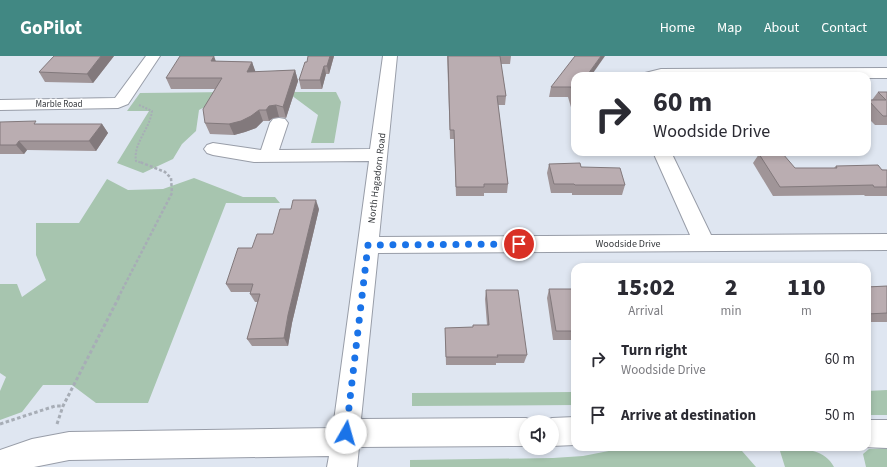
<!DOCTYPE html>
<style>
body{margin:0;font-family:"Source Sans 3",sans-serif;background:#f7f7f7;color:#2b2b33;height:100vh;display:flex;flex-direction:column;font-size:15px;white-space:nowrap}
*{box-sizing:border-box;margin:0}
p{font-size:13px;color:#7c7c81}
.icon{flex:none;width:22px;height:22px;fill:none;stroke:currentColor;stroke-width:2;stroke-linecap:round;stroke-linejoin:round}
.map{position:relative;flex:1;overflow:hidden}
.sheet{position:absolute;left:571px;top:207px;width:300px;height:188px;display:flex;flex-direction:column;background:#fff;border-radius:12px;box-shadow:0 2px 6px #0003}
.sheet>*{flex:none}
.guide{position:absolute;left:571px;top:16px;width:300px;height:84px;border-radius:12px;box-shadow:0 2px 6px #0003;background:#fff;color:#2b2b33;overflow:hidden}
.tools{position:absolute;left:519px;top:359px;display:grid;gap:8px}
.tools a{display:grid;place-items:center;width:40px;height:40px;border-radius:50%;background:#fff;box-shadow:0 2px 6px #0003;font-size:20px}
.pin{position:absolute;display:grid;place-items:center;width:34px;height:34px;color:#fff;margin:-17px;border:2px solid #fff;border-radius:50%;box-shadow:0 1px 4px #0007}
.me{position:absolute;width:44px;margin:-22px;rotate:7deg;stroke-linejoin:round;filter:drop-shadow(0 0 3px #0008)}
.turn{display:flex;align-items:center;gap:14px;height:84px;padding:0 16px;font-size:18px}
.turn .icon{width:52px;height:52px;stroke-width:2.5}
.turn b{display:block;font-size:28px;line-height:34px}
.eta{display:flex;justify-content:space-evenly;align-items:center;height:68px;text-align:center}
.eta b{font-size:24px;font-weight:800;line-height:28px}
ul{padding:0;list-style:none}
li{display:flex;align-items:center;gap:12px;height:56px;padding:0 16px}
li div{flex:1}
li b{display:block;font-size:15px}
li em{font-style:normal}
header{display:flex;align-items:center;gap:24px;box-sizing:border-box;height:56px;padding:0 20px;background:#418883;color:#fff}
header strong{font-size:19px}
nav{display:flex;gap:22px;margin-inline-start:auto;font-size:14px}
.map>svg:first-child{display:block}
.green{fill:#a7c5af}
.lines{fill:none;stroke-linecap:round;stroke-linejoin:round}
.minor-casing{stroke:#989da8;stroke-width:2}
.path-far2{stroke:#a7adb6;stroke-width:2;stroke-dasharray:2 1.5;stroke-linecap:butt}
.path-far1{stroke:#a7adb6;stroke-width:2.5;stroke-dasharray:3 2;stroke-linecap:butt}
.path{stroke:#a7adb6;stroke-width:3;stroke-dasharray:3.5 2.5;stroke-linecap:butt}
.minor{fill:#fff;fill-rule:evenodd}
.wall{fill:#a09598}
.shaded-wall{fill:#82797c}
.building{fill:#baadb1;stroke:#82797c}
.route{stroke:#1a73e8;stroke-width:7;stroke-dasharray:0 12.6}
.labels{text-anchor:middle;stroke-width:3;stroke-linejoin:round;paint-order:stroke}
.far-street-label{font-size:9px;fill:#373a3e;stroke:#fff}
.street-label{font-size:10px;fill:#373a3e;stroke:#fff}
</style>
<header>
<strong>GoPilot</strong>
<nav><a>Home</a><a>Map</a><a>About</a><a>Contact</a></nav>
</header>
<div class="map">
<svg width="887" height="411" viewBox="0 0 887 411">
<rect width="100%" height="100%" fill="#dfe6f1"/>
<g class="green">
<path d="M232,36L199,54L196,75L182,88L173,103L143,117L117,107L149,55H127L140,37Z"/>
<path d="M287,36H336L341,46L334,87H311L318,59Z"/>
<path d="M194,122L243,141H275L280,147H226L148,347H96L72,329H43L22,356L0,364V335L6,321L0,317V228H17L22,241L46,224L36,199V167H79L107,123L128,134L163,133Z"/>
<path d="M887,334V359H867V335Z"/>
<path d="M575,336V349L412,350V337Z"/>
<path d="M629,391H734L742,395L756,411H410V404L553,402L583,400Z"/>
<path d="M887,392V411H866L863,398L869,393Z"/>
<path d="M784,393C803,393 824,392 834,411H785L780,395Z"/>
</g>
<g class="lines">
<defs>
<g id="minor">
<path d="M146,0H160L128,48L118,52L0,54V44L115,42Z"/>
<path d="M383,0H397L379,181L690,179L653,96H671L711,179L887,178V194L378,197L361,363L526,362L536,366H526V390L359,391L357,411H327L329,400L69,404L34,411H0V394L32,383L69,376L333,372L369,105L254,106L213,99L207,97L204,93L207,89L213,87L261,94L270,67L273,63L279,62L285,63L288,67L279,94L370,93Z"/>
<path d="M887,12V22H867V20H642L645,17L661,13Z"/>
<path d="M575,361V389L552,390V366H542L552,362Z"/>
<path d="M867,364H887V392L864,391H867Z"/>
</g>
</defs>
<use href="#minor" class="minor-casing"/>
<path class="path-far2" d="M139,49L152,55C150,73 133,87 136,105L142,107"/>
<path class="path-far1" d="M118,242L172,137L171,122L165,116L140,106"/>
<g class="path">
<path d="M0,368L55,350H63"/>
<path d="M57,368L63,350L119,241"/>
</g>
<use href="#minor" class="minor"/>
</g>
<g class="wall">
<path d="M114,0L93,27L45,26L39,16Z"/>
<path d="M334,0L329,18H326L322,33H301L299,24L307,6Z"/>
<path d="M447,0H511L510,8H501L506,40L505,49H498L508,128L507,137H484V140H456L454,83H450Z"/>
<path d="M216,5L252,6L255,16L295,14L298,25L286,62L279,61L273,62L269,65H263L256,72L245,76L234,79L210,78L205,67L215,33H171L166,22Z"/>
<path d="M575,20V65L568,41H549L551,31Z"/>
<path d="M878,36H887V69H875L867,61V45L868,44H872Z"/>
<path d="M0,66L37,68H102L108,77L96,95L27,94L24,98H0Z"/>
<path d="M759,98L795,112H834L836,110L887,114V140H865L864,139L773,140L753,107Z"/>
<path d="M549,108L581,111L625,129L622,139H572V137H551L547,117Z"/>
<path d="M319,153L292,267L288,290H252L247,283L258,246H255L250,238L251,236H231L226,228L252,192L273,178Z"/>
<path d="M887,230V266H867V231Z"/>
<path d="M549,233H575V293L573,284H553L547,242Z"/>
<path d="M486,234L527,299L524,307H496V309H446L445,272L473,271V269H487L485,243Z"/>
</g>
<g class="shaded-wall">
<path d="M101,0H114L93,27L87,18Z"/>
<path d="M214,0L218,11L211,5Z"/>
<path d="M330,0H334L329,18L327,10Z"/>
<path d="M601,0H605L591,20H588V18Z"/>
<path d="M252,6L256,17L247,16Z"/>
<path d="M324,10L326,18L322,33L320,24Z"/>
<path d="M295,14L298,25L286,62L283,51Z"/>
<path d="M276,49L279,61L273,62L269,65L266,54L269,50Z"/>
<path d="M259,54L263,65L256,72L245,76L234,79L229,68Z"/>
<path d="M102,68L108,77L96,95L89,85Z"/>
<path d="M19,85L27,94L24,98L16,89Z"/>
<path d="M316,144L319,153L292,267L288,290L284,282L288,259Z"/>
</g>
<g class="building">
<path d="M54,0H101L87,18L39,16Z"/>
<path d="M180,0H214L211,5L252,6L247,16L295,14L283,51L276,49L269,50L266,54H259L251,60L241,65L229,68L205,67L203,53L222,22H166Z"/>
<path d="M308,0H330L327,10H324L320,24H299L305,6H307Z"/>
<path d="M448,0H500L506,40H497L508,128H484V131H456L454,74H450Z"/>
<path d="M575,0H601L588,18L589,20H575V47L571,31H551Z"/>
<path d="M878,36H887V60H883L868,44H886Z"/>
<path d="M36,65L34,68H102L89,85H19L16,89H0V66Z"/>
<path d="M759,98H783L795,112H837L836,110L878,109L882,114H887V131H874L873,129L780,131Z"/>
<path d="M580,107L581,111L620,112L625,129H575L574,128H554L549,108Z"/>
<path d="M293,144H316L288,259L284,282L247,283L260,238H250L253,228H226L238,192H252L257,178H273L280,153H291Z"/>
<path d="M887,230V257L867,258V231Z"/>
<path d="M549,233H575V275H556Z"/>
<path d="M486,234H518L527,299H497L498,301H446L445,272L473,271V269H489Z"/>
</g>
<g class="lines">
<path class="route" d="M346,377L368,189L519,188"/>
</g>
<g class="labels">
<g class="far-street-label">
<text x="59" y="51">Marble Road</text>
</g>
<g class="street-label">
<text transform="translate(376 122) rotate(-83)" y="4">North Hagadorn Road</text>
<text x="628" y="191">Woodside Drive</text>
</g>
</g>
</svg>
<div class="tools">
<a><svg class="icon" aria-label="sound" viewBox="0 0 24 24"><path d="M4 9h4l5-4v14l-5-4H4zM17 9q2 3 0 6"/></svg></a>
</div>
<div class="pin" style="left:519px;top:188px;background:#d93025"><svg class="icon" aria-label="arrive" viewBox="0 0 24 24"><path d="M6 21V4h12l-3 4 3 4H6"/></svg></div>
<svg class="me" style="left:346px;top:377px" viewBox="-20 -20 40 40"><circle r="19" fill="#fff"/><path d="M0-13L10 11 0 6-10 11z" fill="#1a73e8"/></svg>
<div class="guide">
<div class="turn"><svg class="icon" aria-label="right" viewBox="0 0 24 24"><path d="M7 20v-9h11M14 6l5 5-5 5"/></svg><div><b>60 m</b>Woodside Drive</div></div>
</div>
<section class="sheet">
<div class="eta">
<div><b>15:02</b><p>Arrival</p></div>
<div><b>2</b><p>min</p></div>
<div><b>110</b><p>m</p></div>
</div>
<ul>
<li><svg class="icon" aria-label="right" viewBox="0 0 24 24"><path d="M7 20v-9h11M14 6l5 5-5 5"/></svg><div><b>Turn right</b><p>Woodside Drive</p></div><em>60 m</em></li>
<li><svg class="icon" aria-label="arrive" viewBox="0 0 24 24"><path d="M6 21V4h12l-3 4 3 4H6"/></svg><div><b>Arrive at destination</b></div><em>50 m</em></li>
</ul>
</section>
</div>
